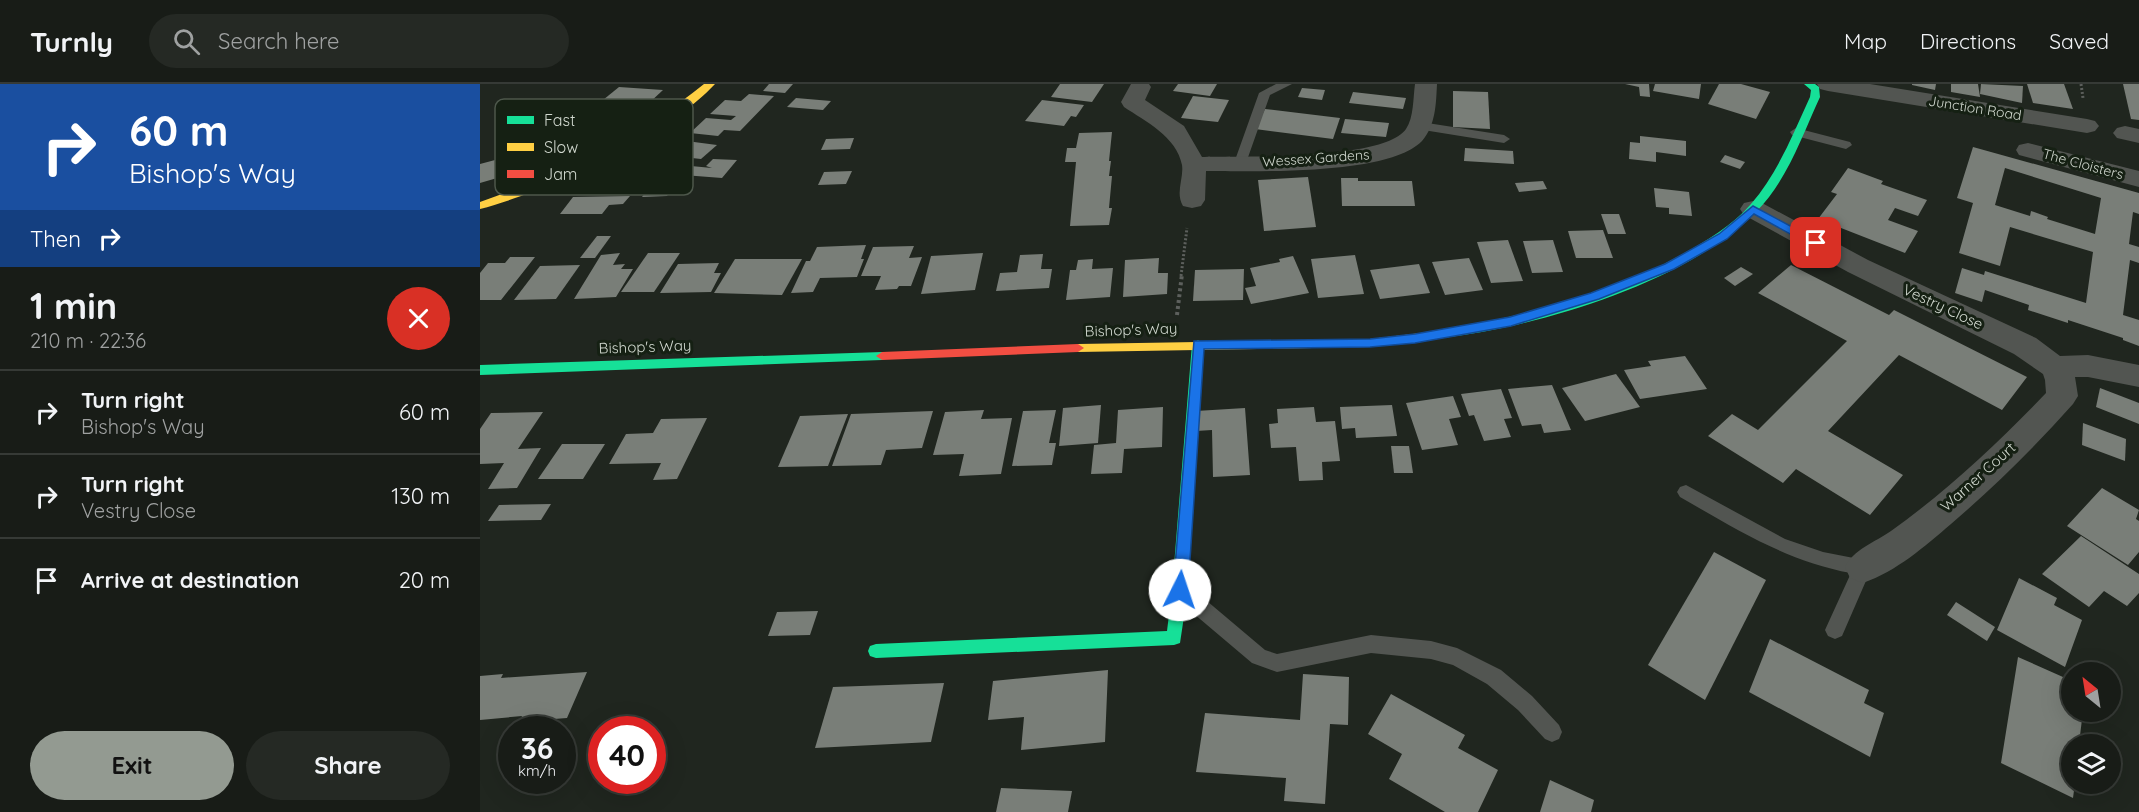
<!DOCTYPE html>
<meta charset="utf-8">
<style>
body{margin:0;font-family:Quicksand,sans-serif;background:#252924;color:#f1f3f6;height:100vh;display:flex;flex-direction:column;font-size:22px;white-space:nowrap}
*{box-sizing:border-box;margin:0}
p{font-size:20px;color:#9fa1a1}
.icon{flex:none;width:33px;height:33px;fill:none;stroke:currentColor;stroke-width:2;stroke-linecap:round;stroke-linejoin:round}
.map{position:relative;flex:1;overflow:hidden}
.sheet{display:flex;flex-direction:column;background:#181c17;width:480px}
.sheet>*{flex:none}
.hud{background:#1a4fa0;color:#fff;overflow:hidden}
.needle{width:39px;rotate:330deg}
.fabs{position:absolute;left:1581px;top:578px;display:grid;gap:12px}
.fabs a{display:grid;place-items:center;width:60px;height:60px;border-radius:50%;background:#181c17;box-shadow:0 6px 24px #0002,0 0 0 2px #363a36;font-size:30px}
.speed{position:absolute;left:18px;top:632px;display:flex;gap:12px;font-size:30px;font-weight:700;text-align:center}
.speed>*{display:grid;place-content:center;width:78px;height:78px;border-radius:50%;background:#181c17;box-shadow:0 6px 24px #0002,0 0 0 2px #363a36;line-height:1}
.speed small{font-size:15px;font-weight:400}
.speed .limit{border:9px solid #d22;background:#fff;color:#111}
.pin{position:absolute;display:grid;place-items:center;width:51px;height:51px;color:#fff;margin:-26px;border-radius:12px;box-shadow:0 3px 9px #0006}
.me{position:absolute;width:66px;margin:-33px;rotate:4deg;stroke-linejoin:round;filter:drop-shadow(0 0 4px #0008)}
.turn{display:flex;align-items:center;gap:21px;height:126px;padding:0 30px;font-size:27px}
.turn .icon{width:78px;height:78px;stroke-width:2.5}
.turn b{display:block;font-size:42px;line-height:51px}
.then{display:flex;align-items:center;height:57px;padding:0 30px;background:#0003;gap:12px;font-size:22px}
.round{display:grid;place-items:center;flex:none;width:63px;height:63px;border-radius:32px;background:#252924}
.overview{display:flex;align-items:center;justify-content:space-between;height:102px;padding:0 30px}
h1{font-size:36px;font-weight:800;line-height:45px}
.button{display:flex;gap:12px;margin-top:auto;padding:12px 30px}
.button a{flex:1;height:69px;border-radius:36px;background:#939a91;color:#111;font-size:24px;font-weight:800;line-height:69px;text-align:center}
.button a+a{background:#252924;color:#f1f3f6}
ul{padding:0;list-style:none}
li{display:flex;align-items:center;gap:18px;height:84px;padding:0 30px;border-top:2px solid #363a36}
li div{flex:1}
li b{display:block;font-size:22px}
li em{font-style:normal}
header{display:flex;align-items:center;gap:36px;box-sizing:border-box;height:84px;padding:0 30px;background:#181c17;border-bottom:2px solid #363a36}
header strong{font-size:28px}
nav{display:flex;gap:33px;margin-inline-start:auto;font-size:21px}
.search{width:420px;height:54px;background:#252924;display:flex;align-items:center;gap:15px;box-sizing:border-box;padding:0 21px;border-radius:33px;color:#9fa1a1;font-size:22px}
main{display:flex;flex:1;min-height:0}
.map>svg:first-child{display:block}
.building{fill:#797e78;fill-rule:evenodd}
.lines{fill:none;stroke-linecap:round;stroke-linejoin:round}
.path-far1{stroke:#5d605d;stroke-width:3;stroke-dasharray:2 2;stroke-linecap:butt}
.path{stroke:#5d605d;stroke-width:4;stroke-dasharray:3 3;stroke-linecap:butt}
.lane{fill:#525551;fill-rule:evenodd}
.street{fill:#525551;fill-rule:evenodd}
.fast{fill:#16e098;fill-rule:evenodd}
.slow{fill:#ffcf43;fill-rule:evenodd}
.jam{fill:#f24e42;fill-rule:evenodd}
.route{fill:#1a73e8;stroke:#114b97;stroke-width:1.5}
.labels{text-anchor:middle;stroke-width:6;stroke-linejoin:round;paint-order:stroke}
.far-street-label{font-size:14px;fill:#d1d8cf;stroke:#152013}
.street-label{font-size:15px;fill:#d1d8cf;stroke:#152013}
.key{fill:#152013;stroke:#4d574b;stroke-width:1.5}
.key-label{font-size:16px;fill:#d1d8cf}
</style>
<header>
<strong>Turnly</strong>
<div class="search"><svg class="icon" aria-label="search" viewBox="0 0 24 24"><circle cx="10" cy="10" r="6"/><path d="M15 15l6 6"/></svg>Search here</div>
<nav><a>Map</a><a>Directions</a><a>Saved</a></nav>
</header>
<main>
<section class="sheet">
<div class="hud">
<div class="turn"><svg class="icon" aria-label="right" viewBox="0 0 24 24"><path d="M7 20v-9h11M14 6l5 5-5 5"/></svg><div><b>60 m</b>Bishop's Way</div></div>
<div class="then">Then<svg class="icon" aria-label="right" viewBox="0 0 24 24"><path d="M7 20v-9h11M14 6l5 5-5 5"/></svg></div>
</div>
<div class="overview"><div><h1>1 min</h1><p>210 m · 22:36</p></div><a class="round" style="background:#d93025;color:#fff"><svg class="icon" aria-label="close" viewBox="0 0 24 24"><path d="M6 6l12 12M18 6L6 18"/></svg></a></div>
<ul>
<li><svg class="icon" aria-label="right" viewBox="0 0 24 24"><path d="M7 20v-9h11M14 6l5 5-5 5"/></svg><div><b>Turn right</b><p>Bishop's Way</p></div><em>60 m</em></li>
<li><svg class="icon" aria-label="right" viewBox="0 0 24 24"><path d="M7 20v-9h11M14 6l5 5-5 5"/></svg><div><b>Turn right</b><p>Vestry Close</p></div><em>130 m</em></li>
<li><svg class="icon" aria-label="arrive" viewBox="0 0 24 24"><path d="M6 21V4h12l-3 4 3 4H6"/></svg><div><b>Arrive at destination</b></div><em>20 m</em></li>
</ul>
<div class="button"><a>Exit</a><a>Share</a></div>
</section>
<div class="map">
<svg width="1659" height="728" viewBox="0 0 1659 728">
<rect width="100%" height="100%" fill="#20261f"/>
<g class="building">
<path d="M289,0H313L305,9L283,7Z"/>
<path d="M580,0H624L612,18L571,13Z"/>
<path d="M698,0H737L730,12L693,7Z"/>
<path d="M1145,0H1169L1170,13L1160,12L1159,3Z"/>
<path d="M1175,0H1221L1219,15L1173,7Z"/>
<path d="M1239,0H1261L1290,8L1276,35L1228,20Z"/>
<path d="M1432,0H1456L1455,6L1432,1Z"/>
<path d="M1471,0H1498L1500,13L1471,8Z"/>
<path d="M1501,0L1543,2L1542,19L1500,10Z"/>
<path d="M1547,0H1584L1593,25L1553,19Z"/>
<path d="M1643,0H1659V36L1651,35Z"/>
<path d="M139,3L183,6L168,20L123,16Z"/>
<path d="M822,4L845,6L842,16L818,13Z"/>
<path d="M973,7L1008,8L1010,45L973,43Z"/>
<path d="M873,8L926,14L923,25L869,19Z"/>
<path d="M269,10L294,12L260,47L244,46L238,52L210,49L226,34L251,36L256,32L230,30L245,16L261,17Z"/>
<path d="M713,12L749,16L738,38L701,34Z"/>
<path d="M316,14L351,17L343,26L307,23Z"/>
<path d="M562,16L604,21L596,33L591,32L584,42L545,37Z"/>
<path d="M785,25L860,34L853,55L775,45Z"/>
<path d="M865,35L909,39L906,53L861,49Z"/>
<path d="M632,48L629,77H631L629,92H632L629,124H632L629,141L590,142L596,78H585L587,64H596L599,49Z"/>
<path d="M1160,52L1206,57V72L1176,68V78L1149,75L1150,58L1160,59Z"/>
<path d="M374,54L370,65L341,66L346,55Z"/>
<path d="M191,55L237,61L221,75L175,70Z"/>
<path d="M1493,63L1659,109V130L1653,128L1649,160L1659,163V179L1650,176L1643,231L1659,236V262L1643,256V254L1588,236V239L1548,226L1549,221L1505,206L1502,218L1475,209L1482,184L1504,191L1505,187L1606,219L1613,168L1530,143L1520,182L1479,169L1493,119L1477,114ZM1525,84L1621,114L1615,150L1567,135L1568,133L1551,127L1550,132L1515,121Z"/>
<path d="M985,64L1033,67L1034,80L984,77Z"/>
<path d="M49,67L52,84L0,99V80Z"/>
<path d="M1245,71L1265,78L1260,85L1240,78Z"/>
<path d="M233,75L257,76L242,94L203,91L211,82L232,84L226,82Z"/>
<path d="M1368,84L1403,97L1401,100L1447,116L1438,132L1415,124L1408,136L1438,147L1425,169L1338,135L1357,110L1351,108Z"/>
<path d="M372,87L366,100L338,101L344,88Z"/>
<path d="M828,93L836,143L784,147L778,96Z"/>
<path d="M861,94H878V97H932L935,122H862Z"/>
<path d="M1063,97L1067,105L1039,108L1035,99Z"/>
<path d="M1174,104L1209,108L1212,132L1189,130V124L1176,123Z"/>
<path d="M168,105H192L187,112L162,113Z"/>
<path d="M150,112L143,120L129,121L122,130H80L93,113Z"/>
<path d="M1121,130H1139L1146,150H1128Z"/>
<path d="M1123,146L1133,174H1096L1088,147Z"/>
<path d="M117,152H131L115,174H100Z"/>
<path d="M1028,156L1043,197L1011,199L997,158Z"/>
<path d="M1073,156L1083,188L1052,189L1043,157Z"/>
<path d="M386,161L381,175H384L377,193L340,194L333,208L311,209L326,177H330L337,163Z"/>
<path d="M434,162L429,174L442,173L431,202H419L417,205L395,206L401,192H381L393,163Z"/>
<path d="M140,169L133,181L145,180L141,185H153L136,213L94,215L121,171Z"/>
<path d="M168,169H200L174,208H141Z"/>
<path d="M503,169L495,206L441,210L451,172Z"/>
<path d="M563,170L561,185H572L569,204L516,207L520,189L537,188L540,171Z"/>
<path d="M875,171L884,210L838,214L831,175Z"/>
<path d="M813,172L829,209L771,220L765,204L776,202L770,184L800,178L799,175Z"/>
<path d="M30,173H55L21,216H0V189L8,179H25Z"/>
<path d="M679,174L678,189H688L687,210L643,213L645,176Z"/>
<path d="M989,174L1003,206L965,211L952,178Z"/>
<path d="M255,175H322L302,211L234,209Z"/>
<path d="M613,175L612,185L633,184L630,213L586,216L590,186H596L598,176Z"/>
<path d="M239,179L234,189H241L231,208L180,209L198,180Z"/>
<path d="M939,180L950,209L900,215L890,186Z"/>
<path d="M100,181L76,215L34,216L60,182Z"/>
<path d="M1311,181L1409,231L1414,226L1547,293L1522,326L1419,271L1348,347L1423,391L1390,431L1316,385L1303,399L1228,352L1252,330L1278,346L1367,257L1278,209Z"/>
<path d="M1261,183L1273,190L1255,202L1244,194Z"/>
<path d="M764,185L763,216L713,217L715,186Z"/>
<path d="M1205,272L1227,305L1160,315L1144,286L1171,282L1168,277Z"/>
<path d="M1136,290L1160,323L1105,337L1082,304Z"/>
<path d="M1072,301L1091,346L1064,349L1061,340L1042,342L1028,305Z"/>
<path d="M1620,304L1659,319V340L1616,323Z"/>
<path d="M1021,305L1032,334L1024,335L1031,353L1004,357L994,331L989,332L981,310Z"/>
<path d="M973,312L981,333L969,335L978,361L942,366L926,319Z"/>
<path d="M621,321L618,359L579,362L583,324Z"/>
<path d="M912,321L917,352L876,354L875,344L862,345L860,323Z"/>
<path d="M683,323L682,363L644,365L642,389L611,390L614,361L636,359L638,326Z"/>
<path d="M834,323L836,338L855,337L860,377L842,378L843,396L819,397L816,363L791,364L789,340L798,339L797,325Z"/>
<path d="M765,324L770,391L733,393L732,346L716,347V327Z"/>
<path d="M504,326L501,335L532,334L521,390L479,392L484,370L453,371L465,328Z"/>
<path d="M576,326L569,359H576L572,381L532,382L543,327Z"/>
<path d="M453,327L442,364L406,366L401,381L352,382L371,330Z"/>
<path d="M63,328L38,365L61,364L37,404L8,405L24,379L0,380V345L11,329Z"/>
<path d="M368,330L348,382L298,383L320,332Z"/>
<path d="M227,334L197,395L173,396L181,379L129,380L146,350L173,349L181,335Z"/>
<path d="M1603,339L1646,355L1645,377L1602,361Z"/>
<path d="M82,360H125L103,395H58Z"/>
<path d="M911,362H929L933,389H914Z"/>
<path d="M1622,404L1659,426L1656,435L1659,437V468L1648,481L1587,442Z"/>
<path d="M71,420L61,436L8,437L19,421Z"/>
<path d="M1601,452L1659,490V509L1647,522L1624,507L1609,523L1562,490Z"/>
<path d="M1234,468L1286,496L1225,616L1168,581Z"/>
<path d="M1539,494L1577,514L1574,521L1602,536L1585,583L1517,546Z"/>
<path d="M1476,518L1515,543L1507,557L1467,531Z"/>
<path d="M338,527L330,551L288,552L297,528Z"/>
<path d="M1290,555L1389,606L1384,619L1404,629L1390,673L1269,608Z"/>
<path d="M1538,573L1592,597V627H1603L1599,660H1592V699H1595L1593,714L1521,679Z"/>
<path d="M628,586L625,658L541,666L544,633L508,636L513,597Z"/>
<path d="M107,588L87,634L61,636L57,645H36L42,632L0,636V592L23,590L21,594Z"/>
<path d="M823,590L869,593L868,641L850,640L845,720L804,717L806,694L716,688L725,629L820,636Z"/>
<path d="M464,599L451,658L335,664L353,603Z"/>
<path d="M911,610L985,651L978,664L1018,686L998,728H965L909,695L922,670L888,650Z"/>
<path d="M1070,696L1114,716L1111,728H1060Z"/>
<path d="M521,704L592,707L588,728H516Z"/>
</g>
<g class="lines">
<g class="path-far1">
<path d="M1601,0L1603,14"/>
<path d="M701,192L707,144"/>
</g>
<path class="path" d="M697,231L702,190"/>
<g class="lane">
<path d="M796,0H812L790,11L766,79L760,83L756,82L754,79L779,9Z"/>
<path d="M941,38L1024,51L1030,55L1024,59L937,45L935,42Z"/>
<path d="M1316,44L1370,58L1372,61L1366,65L1312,51L1310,48Z"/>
<path d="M1206,401L1305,455L1343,468L1389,477L1392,483L1362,552L1355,555L1348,552L1345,546L1371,489C1306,477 1256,445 1200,413L1197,408L1200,403Z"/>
<path d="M701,499L708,501L785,566L797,570L891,551L951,557L977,564L1021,586L1052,612L1079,641L1082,648L1079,655L1072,658L1065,655L1038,626L1007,600L973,581L951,575L891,569L797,588L772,579L694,513L692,507L694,501Z"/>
</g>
<g class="street">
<path d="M651,0H669L671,3L665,16L704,42L722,73C762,72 903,77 926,45C934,33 933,14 935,0H957C956,19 956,41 942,57C908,92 774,87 726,87L725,116L721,122L712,124L703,122C695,109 704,94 702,81C697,53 665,37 644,23L641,18Z"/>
<path d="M1337,0H1390L1607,35L1615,37L1619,42L1615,47L1607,49L1348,7L1340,5Z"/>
<path d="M1645,42L1659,45V59L1637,54L1633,49L1637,44Z"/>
<path d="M1548,59L1659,87V103L1539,71L1536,66L1539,61Z"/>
<path d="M1273,117L1282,119L1388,176L1556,254L1580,272L1608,271L1659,281V303L1608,293H1595L1598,312L1593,320C1555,363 1514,403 1471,440C1444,463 1417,487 1383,499L1370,494L1365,483C1373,466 1395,458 1411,447C1467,407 1518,359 1566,309L1565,296L1563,290L1534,270L1368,188L1264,131L1260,125L1264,119Z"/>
</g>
<g class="fast">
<path d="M1324,0H1335L1339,3L1340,13C1322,52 1307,97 1276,128C1217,188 1103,227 1022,244C995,250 968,253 941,257L937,256L935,253L937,250L941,249C1034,234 1118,217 1201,171C1226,157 1252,142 1271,120C1298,89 1313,50 1330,13L1331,6Z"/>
<path d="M718,256L724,260L708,506L700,559L694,561L396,574L390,572L388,567L390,562L396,560L687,547L692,506L712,260Z"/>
<path d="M402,268L408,272L402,276L0,291V281Z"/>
</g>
<g class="slow">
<path d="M224,0H235C186,53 69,107 0,125V118C85,88 153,57 224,0Z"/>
<path d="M941,249L945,250L947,253L945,256L890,263L598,268L592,264L598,260L890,255Z"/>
</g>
<path class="jam" d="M598,260L604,264L598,268L402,276L396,272L402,268Z"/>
</g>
<path class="route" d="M1273,122L1342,159L1336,163L1332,162L1274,130L1247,155L1194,185L1119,215L1031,242L935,259L890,263L724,265L708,506L706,511L700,513L695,511L693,506L714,257L890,255L935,250L1030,233L1111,209L1185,180L1239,150Z"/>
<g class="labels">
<g class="far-street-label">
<text transform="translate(1495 24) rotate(9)" y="5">Junction Road</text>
<text transform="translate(836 74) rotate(-4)" y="5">Wessex Gardens</text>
<text transform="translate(1603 80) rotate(15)" y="5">The Cloisters</text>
</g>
<g class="street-label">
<text transform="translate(1463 223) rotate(25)" y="5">Vestry Close</text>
<text transform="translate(651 246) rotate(-2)" y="5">Bishop's Way</text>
<text transform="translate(165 263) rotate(-2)" y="5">Bishop's Way</text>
<text transform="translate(1498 393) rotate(-42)" y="5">Warner Court</text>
</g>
</g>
<rect x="15" y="15" width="198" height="96" rx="9" class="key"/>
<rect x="27" y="32" width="27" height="8" fill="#16e098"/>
<rect x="27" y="59" width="27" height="8" fill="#ffcf43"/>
<rect x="27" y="86" width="27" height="8" fill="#f24e42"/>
<g class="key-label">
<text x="64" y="42">Fast</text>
<text x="64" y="69">Slow</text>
<text x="64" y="96">Jam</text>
</g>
</svg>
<div class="fabs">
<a><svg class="needle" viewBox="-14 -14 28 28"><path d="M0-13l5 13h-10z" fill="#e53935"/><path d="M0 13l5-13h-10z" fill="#9fa1a1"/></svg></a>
<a><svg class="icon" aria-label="layers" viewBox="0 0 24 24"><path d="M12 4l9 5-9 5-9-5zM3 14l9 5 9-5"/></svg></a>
</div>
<div class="speed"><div>36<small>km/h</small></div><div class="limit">40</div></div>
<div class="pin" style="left:1336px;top:159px;background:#d93025"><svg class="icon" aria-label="arrive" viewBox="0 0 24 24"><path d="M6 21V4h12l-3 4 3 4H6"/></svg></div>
<svg class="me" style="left:700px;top:506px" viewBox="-20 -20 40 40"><circle r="19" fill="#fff"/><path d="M0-13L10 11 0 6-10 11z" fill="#1a73e8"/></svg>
</div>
</main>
